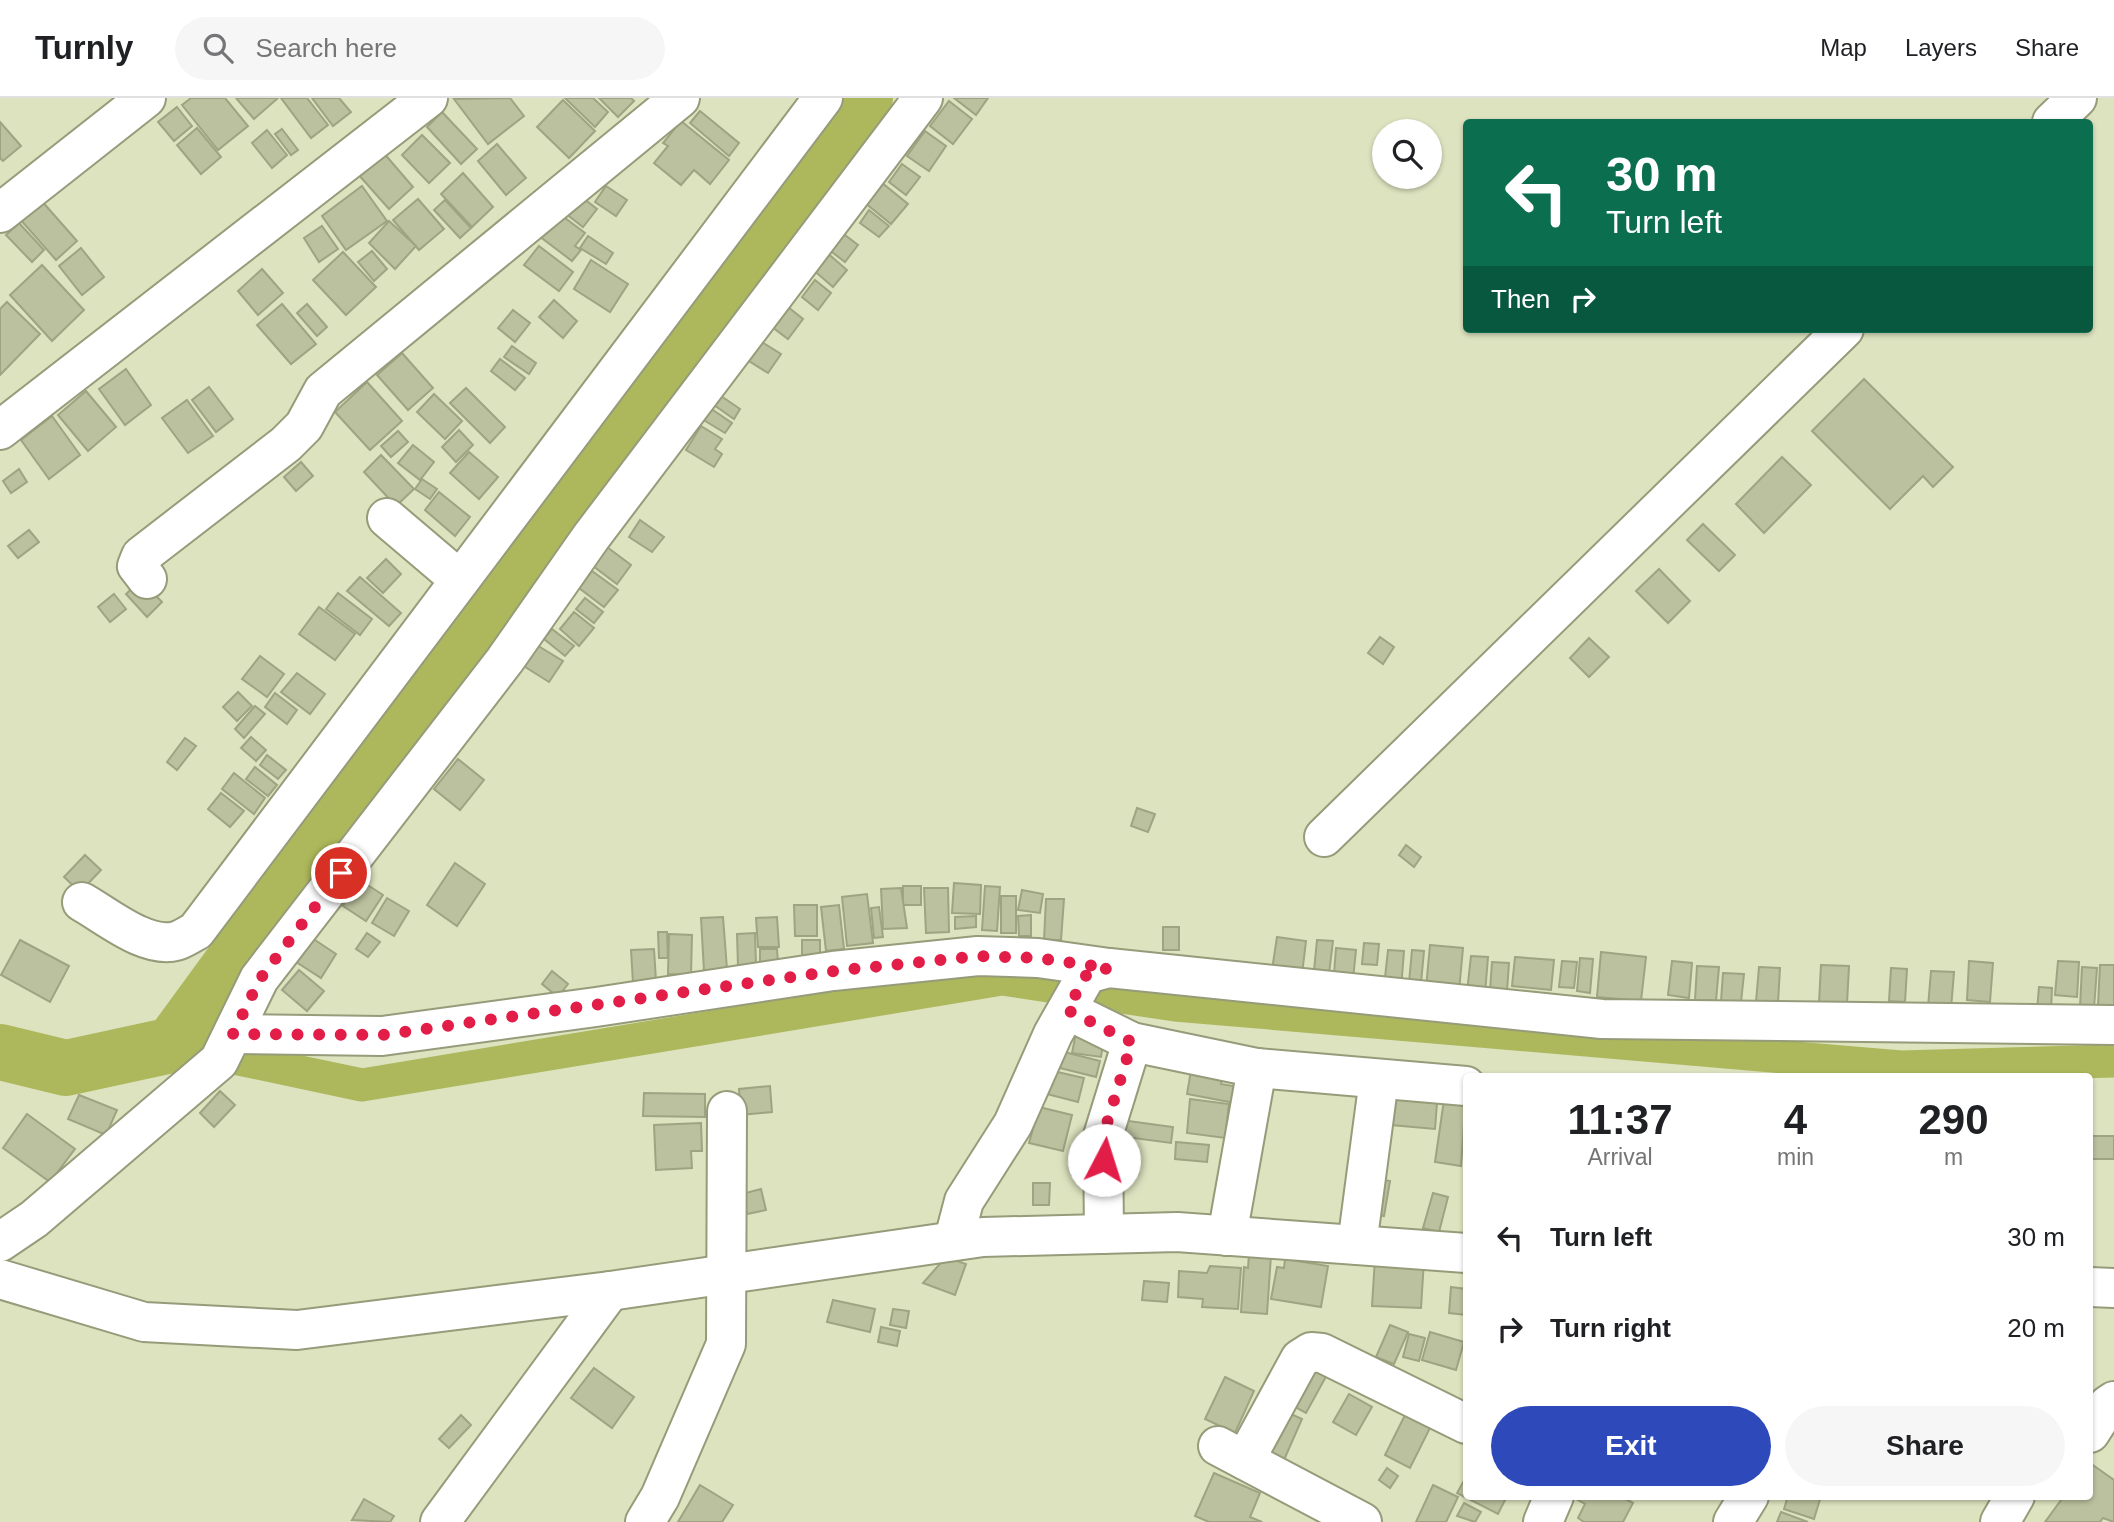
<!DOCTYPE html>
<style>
body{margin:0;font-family:Helvetica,sans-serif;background:#f6f6f6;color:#202124;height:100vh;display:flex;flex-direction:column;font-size:26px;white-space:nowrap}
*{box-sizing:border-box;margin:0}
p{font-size:23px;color:#757577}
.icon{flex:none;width:38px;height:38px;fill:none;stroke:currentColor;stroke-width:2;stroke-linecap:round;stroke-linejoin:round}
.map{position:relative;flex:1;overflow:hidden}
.drawer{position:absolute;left:1463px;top:975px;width:630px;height:427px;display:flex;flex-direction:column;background:#fff;border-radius:7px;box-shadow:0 2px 5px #0004}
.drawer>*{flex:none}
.top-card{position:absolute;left:1463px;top:21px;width:630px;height:214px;border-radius:7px;box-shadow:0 2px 5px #0004;background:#0b6e4f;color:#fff;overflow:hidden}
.tools{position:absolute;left:1372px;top:21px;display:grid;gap:14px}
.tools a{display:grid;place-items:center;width:70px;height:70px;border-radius:50%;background:#fff;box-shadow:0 2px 5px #0004;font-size:35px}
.pin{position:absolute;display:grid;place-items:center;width:60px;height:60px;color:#fff;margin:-30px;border:4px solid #fff;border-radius:50%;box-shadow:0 2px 7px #0007}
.me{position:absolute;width:77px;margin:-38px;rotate:5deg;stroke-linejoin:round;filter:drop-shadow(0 0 5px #0008)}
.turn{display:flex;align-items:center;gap:24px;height:147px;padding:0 28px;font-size:32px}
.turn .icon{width:91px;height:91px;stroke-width:2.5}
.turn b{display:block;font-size:49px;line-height:60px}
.then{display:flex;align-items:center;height:66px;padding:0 28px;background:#0003;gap:14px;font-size:26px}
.eta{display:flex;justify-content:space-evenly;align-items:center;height:119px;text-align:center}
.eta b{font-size:42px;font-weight:600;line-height:49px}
.cta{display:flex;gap:14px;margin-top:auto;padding:14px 28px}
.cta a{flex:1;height:80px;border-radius:42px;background:#2d49ba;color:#fff;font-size:28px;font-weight:600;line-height:80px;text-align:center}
.cta a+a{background:#f6f6f6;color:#202124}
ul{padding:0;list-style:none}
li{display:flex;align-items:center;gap:21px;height:91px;padding:0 28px}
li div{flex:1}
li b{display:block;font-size:26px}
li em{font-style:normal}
header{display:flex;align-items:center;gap:42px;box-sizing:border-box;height:98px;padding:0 35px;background:#fff;border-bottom:2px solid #e0e0e0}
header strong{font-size:33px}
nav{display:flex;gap:38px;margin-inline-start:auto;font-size:24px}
.search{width:490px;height:63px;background:#f6f6f6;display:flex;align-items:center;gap:18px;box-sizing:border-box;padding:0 24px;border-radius:38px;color:#757577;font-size:26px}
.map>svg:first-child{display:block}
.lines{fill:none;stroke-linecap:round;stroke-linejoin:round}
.canal{stroke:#adb75b;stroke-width:33}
.river{stroke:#adb75b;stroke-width:56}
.building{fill:#bbc09e;stroke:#9ea382;stroke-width:2}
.minor-casing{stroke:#969b7a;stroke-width:42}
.minor{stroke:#fff;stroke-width:38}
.route{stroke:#e11d48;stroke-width:12;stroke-dasharray:0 21.6}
</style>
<header>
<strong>Turnly</strong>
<div class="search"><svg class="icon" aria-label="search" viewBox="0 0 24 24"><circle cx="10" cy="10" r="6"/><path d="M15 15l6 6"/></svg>Search here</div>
<nav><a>Map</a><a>Layers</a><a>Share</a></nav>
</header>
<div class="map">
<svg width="2114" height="1424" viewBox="0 0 2114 1424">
<rect width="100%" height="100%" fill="#dde2bf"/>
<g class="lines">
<path class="canal" d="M172,947L362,987L1002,881L1175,907L1901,969L2114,963"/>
<path class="river" d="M0,954L66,970L172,947L865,0"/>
</g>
<g class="building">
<path d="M191,0H225L248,28L218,52L182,7Z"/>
<path d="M236,0H278L254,21Z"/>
<path d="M281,0H307L328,27L311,40Z"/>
<path d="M312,0H339L351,14L333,28Z"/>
<path d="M510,0L524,18L488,46L454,1Z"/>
<path d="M565,0H593L608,14L595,29Z"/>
<path d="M599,0H631L634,3L618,19Z"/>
<path d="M954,0H988L976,17Z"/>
<path d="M563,2L595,33L569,60L537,29Z"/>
<path d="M949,3L972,21L953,46L930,28Z"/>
<path d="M177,9L192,28L174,43L158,24Z"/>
<path d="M700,13L739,45L729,58L690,25Z"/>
<path d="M442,14L477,51L461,66L427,29Z"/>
<path d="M681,23L729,62L710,86L694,72L681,87L654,65L668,48L663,45Z"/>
<path d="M0,24L21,48L3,63L0,60Z"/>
<path d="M197,30L221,59L201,76L177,47Z"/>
<path d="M282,31L298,52L291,57L275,36Z"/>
<path d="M267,32L287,57L272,70L252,45Z"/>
<path d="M925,33L946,48L929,73L907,58Z"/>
<path d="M422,37L450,65L429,85L402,57Z"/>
<path d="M497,46L526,80L506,97L478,63Z"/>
<path d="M382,53L413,89L389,111L357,75Z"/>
<path d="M902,66L920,79L906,97L889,84Z"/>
<path d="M463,75L493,109L472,129L441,96Z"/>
<path d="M881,84L908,106L891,126L864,104Z"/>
<path d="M362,88L387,123L346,152L322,118Z"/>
<path d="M606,88L627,102L616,118L595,104Z"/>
<path d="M579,97L597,111L583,129L565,115Z"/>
<path d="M40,101L77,143L56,162L19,120Z"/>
<path d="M418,101L444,131L419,152L393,122Z"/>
<path d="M445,102L471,130L460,140L434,112Z"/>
<path d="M869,112L889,128L879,139L860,125Z"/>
<path d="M557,114L585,135L575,148L581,152L572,163L539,138Z"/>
<path d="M389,123L416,148L395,171L369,145Z"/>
<path d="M19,125L44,152L32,164L6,137Z"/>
<path d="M322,128L338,151L319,164L304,140Z"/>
<path d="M841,134L858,147L845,164L828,151Z"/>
<path d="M588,138L613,155L606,166L580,150Z"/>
<path d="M539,148L573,174L559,193L524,167Z"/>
<path d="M81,150L104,179L82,197L59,168Z"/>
<path d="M372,153L387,171L374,183L358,164Z"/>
<path d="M825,153L847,172L833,189L811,170Z"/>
<path d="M343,154L376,189L346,217L313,182Z"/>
<path d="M591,162L628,186L610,214L574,191Z"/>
<path d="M42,167L84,212L52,243L10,197Z"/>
<path d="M262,171L283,195L258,217L238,193Z"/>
<path d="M815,182L831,195L818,212L802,199Z"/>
<path d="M554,202L577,223L563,240L539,219Z"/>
<path d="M7,204L40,236L0,277V211Z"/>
<path d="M783,205L803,221L788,241L768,226Z"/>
<path d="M282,206L316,246L291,266L257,227Z"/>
<path d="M307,206L327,229L317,238L297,215Z"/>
<path d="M513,212L530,225L515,244L498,230Z"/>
<path d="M757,241L781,256L768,275L744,260Z"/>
<path d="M512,248L536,265L529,276L504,259Z"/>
<path d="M402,255L433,290L408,312L377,277Z"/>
<path d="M500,261L525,280L515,292L491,273Z"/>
<path d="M126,271L151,307L125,327L99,291Z"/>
<path d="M1864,281L1953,369L1933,389L1923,378L1890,411L1812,333Z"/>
<path d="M367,284L402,323L370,352L335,314Z"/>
<path d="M209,289L233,321L216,334L192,302Z"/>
<path d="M466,290L505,329L490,345L450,305Z"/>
<path d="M86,293L116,329L88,353L58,317Z"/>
<path d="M434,296L462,323L445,341L417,314Z"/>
<path d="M721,298L740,311L734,321L714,307Z"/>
<path d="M187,302L213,338L188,355L162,320Z"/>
<path d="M710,310L732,325L725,335L702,321Z"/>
<path d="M52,318L80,357L49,381L21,342Z"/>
<path d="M701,328L722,341L715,351L722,356L714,369L686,352Z"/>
<path d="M459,332L473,347L456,364L442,349Z"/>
<path d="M398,333L408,344L391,359L381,348Z"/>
<path d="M413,347L434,364L420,382L398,365Z"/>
<path d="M469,354L498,379L479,401L450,375Z"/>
<path d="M381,357L414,391L396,408L364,374Z"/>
<path d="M1782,359L1811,387L1764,435L1736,406Z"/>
<path d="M301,364L313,378L296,393L284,379Z"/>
<path d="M19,371L27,384L11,395L3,383Z"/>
<path d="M422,381L437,391L430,401L415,391Z"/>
<path d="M439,394L470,419L455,438L425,412Z"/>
<path d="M640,422L664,439L652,454L629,439Z"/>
<path d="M1703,426L1735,457L1719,473L1687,442Z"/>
<path d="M29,432L39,444L18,460L8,448Z"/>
<path d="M607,449L631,467L617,486L593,468Z"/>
<path d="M386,461L401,476L383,495L367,480Z"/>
<path d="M1659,471L1690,503L1668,525L1636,493Z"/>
<path d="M592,473L618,492L604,509L579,490Z"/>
<path d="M360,479L401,515L389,528L347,493Z"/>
<path d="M141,482L162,504L147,519L126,496Z"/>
<path d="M338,495L372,521L360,537L326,511Z"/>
<path d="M114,496L126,511L110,524L98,509Z"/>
<path d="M585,500L603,514L594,525L576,511Z"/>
<path d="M319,509L355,536L335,562L299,536Z"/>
<path d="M574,514L594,530L579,548L560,531Z"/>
<path d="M552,531L574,548L565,558L544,541Z"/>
<path d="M1380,539L1394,549L1383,566L1368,555Z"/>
<path d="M1589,540L1609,559L1589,579L1570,560Z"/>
<path d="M535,546L563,563L549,584L522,567Z"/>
<path d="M260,558L284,576L267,599L242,581Z"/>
<path d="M297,575L325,596L310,616L281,594Z"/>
<path d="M238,594L252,608L237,623L223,609Z"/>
<path d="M275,595L297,612L287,626L265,609Z"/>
<path d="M255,608L265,616L244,640L235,631Z"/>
<path d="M251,639L266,652L256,663L241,650Z"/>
<path d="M185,640L196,648L177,672L167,664Z"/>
<path d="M267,657L286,672L278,681L260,667Z"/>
<path d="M458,661L484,682L460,712L434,691Z"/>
<path d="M255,669L277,687L268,698L246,681Z"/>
<path d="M234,675L265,700L254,716L222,691Z"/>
<path d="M221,695L244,713L230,729L208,711Z"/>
<path d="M1137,710L1155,716L1148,734L1131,728Z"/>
<path d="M1406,747L1421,759L1414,769L1399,757Z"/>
<path d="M85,757L101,772L80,794L64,779Z"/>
<path d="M455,765L485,786L457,828L427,807Z"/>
<path d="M360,782L383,797L366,823L343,808Z"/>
<path d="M954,785L981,787L980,816L952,815Z"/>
<rect x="903" y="788" width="18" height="19"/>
<path d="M985,788L1000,789L997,833L982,832Z"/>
<path d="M901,790L907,830L883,831L881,791Z"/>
<path d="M924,790H948L949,834L926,835Z"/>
<path d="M1022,792L1043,796L1040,815L1018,812Z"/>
<path d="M867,796L873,845L847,848L842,799Z"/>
<rect x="1001" y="798" width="15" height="37"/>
<path d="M387,800L409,813L394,838L372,825Z"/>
<path d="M1046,801H1064L1061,842H1044Z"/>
<path d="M794,807H817V838H795Z"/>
<path d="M839,807L844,851L826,853L821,809Z"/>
<path d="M879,809L883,839L874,840L871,810Z"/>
<path d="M1031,817V838H1019L1018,818Z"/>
<path d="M976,818V829L955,831V819Z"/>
<path d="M723,819L727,871L704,873L701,820Z"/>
<path d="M777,819L779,849H758L756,820Z"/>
<rect x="1163" y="829" width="16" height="23"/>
<path d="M658,834H667L668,860H659Z"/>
<path d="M367,835L380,844L368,859L356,851Z"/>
<path d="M755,835L756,867L738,868L737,836Z"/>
<path d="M306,836L336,856L321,880L290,860Z"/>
<path d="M669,836L692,837L691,877L668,876Z"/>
<path d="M1277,839L1306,843L1302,876L1272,872Z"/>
<path d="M20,842L69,868L50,904L1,877Z"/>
<rect x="802" y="842" width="18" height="19"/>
<path d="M1317,842L1333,843L1328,884L1313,883Z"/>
<path d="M1364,845L1379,846L1377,867L1362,866Z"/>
<path d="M1430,847L1463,850L1459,893L1426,890Z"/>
<path d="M1336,850L1356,852L1352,891L1333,889Z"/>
<path d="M654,851L656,883L633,885L631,852Z"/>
<path d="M760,851H777L778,865H760Z"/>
<path d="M1388,852L1404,853L1401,891L1384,889Z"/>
<path d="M1412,852L1424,853L1420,896L1408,895Z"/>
<path d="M1601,854L1646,859L1641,903L1597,899Z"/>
<path d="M1471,858L1488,859L1485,896L1467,894Z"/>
<path d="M1515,859L1554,862L1551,892L1512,888Z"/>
<path d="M1580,860L1593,861L1590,895L1577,893Z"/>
<path d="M1562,863L1577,864L1574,890L1559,889Z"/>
<path d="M1672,863L1692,865L1689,900L1668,897Z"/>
<path d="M1969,863L1993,865L1990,904L1967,902Z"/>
<path d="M2058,863L2079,864L2077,899L2055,897Z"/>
<path d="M1492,864L1509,865L1507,893L1490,892Z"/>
<path d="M1821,867L1849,868L1847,906L1819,905Z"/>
<path d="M2100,867H2114V908L2098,907Z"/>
<path d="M1697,868L1719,869L1716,903L1695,902Z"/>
<path d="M1759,869L1780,870L1778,905L1756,904Z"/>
<path d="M2082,869L2097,870L2094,910L2080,909Z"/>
<path d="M1891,870L1907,871L1905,904L1889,903Z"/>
<path d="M299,872L324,893L307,913L282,892Z"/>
<path d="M552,873L568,886L558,899L542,886Z"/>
<path d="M1931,873L1954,874L1951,911L1928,909Z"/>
<path d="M1723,875L1744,876L1741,904L1721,903Z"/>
<path d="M2039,889L2052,890L2051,913L2037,912Z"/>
<path d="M1076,935L1104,940L1101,959L1072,955Z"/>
<path d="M1064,954L1100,963L1096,979L1060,970Z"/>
<path d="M1193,961L1224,967L1221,986L1238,989L1235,1005L1187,996Z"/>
<path d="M1053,973L1084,980L1078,1004L1047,996Z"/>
<path d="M770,988L772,1014L741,1017L739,991Z"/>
<path d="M220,993L235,1007L214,1029L200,1015Z"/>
<path d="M644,995L705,996V1019L643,1018Z"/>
<path d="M1445,995L1466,998L1461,1068L1435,1064Z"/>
<path d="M79,997L117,1012L106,1037L68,1021Z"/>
<path d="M1190,1001L1229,1006L1225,1040L1187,1035Z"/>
<path d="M1393,1001L1437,1005L1435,1031L1391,1027Z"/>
<path d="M1039,1009L1072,1017L1063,1053L1029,1045Z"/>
<path d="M27,1016L75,1051L50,1084L3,1050Z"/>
<path d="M1121,1022L1173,1029L1171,1045L1118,1038Z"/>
<path d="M701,1025L702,1053H691L692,1070L656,1072L654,1027Z"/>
<rect x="2092" y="1038" width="22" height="23"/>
<path d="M1176,1044L1209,1047L1207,1064L1175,1061Z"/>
<path d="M1072,1061L1102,1063L1088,1078L1072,1077Z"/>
<path d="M1372,1080L1390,1083L1384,1118L1365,1115Z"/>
<path d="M1033,1085H1050L1049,1107H1033Z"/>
<path d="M761,1091L766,1112L747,1116L742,1096Z"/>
<path d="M1433,1095L1448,1099L1439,1134L1423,1130Z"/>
<path d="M1249,1156L1271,1157L1267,1216L1241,1214L1244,1169L1248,1170Z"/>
<path d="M946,1159L966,1166L955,1197L923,1185Z"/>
<path d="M1375,1160L1424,1162L1421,1210L1372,1208Z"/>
<path d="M1285,1161L1328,1168L1321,1209L1271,1201L1277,1169L1284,1170Z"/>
<path d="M1210,1168L1241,1170L1238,1211L1202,1209L1203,1201L1178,1199L1179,1173L1207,1175Z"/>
<path d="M1144,1183L1169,1185L1167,1204L1142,1202Z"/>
<path d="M1451,1189L1466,1191V1217L1449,1215Z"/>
<path d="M833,1202L875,1211L870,1234L827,1224Z"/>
<path d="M893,1211L909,1213L906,1230L890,1227Z"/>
<path d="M1390,1227L1408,1234L1394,1266L1376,1259Z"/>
<path d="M881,1229L900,1233L897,1248L878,1244Z"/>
<path d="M1430,1234L1464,1244L1456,1272L1422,1262Z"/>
<path d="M1409,1236L1425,1240L1419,1263L1403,1259Z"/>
<path d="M1306,1263L1328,1275L1306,1315L1284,1303Z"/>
<path d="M594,1270L634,1299L612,1330L571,1300Z"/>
<path d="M1225,1279L1254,1293L1235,1335L1205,1321Z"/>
<path d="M1349,1296L1372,1309L1356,1337L1333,1324Z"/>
<path d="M1410,1307L1435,1320L1410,1370L1385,1357Z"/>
<path d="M1280,1311L1302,1321L1284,1362L1260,1352Z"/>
<path d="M461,1317L471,1327L449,1350L439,1341Z"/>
<path d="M2090,1365L2114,1382V1424L2103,1420L2100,1424H2045L2064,1398H2090Z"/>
<path d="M1387,1370L1398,1378L1390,1390L1379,1382Z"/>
<path d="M1214,1375L1260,1395L1250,1419L1262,1424H1209L1195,1418Z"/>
<path d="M1466,1379V1398H1507L1498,1416L1457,1395Z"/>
<path d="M700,1387L733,1407L722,1424H678Z"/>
<path d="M1433,1387L1458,1399L1446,1424H1416Z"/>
<path d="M1578,1398H1620L1633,1405L1623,1424H1584L1578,1420L1585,1406L1576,1401Z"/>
<path d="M1788,1398H1821L1814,1421L1784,1411Z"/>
<path d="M364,1401L394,1418L390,1424L352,1422Z"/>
<path d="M1464,1405L1481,1414L1475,1424L1457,1418Z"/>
<path d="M1781,1414L1808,1424H1777Z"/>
</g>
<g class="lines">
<defs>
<g id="minor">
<path d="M2052,24L2077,0"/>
<path d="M0,115L146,0"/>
<path d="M0,332L428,0"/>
<path d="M387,420L460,482"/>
<path d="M147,481L137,468L141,458L286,346L304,328L323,293L680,0"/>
<path d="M1324,739L1844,231"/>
<path d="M82,804C107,818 146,851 176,843C183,841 190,836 196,833L823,0"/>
<path d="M1067,912L1132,944L1257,970L1466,988"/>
<path d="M233,936L382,938L596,909L833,873L978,858L1038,860L1109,870"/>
<path d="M1104,1136L1103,1038L1132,944"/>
<path d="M1227,1138L1257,970"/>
<path d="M954,1141L964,1103L1013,1026L1053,936L1087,876L1109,870L1602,921L2114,927"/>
<path d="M0,1144L34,1121L219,963L259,881L505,562L591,439L923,0"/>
<path d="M1357,1147L1379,981"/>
<path d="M0,1181L144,1224L297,1232L610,1193L983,1139L1177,1134L1466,1155"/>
<path d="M2090,1189L2114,1190"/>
<path d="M2090,1335L2108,1307L2114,1303"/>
<path d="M1218,1348L1362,1424"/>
<path d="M1245,1362L1300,1261L1311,1254L1322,1255L1466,1326"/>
<path d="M440,1424L610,1193"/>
<path d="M645,1424L660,1399L726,1246L727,1013"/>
<path d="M1543,1424L1554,1398"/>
<path d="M1733,1424L1749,1398"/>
<path d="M2000,1424L2015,1398"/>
</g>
</defs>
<use href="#minor" class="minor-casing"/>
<use href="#minor" class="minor"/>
</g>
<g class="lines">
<path class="route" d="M341,775L260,881L233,936L382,937L834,873L978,858L1038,860L1109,870L1087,876L1067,912L1132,944L1103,1038L1104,1062"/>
</g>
</svg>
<div class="tools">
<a><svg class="icon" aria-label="search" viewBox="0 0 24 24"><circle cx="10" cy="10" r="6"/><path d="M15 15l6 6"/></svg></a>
</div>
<div class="pin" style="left:341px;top:775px;background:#d93025"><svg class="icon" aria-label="arrive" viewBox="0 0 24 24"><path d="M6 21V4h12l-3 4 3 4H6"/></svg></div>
<svg class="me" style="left:1104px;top:1062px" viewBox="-20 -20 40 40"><circle r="19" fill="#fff"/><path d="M0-13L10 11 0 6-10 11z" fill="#e11d48"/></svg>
<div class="top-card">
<div class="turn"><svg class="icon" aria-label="left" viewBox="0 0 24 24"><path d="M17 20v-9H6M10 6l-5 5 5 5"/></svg><div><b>30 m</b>Turn left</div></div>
<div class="then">Then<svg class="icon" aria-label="right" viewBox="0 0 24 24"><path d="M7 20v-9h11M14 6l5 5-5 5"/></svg></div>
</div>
<section class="drawer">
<div class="eta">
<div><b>11:37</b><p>Arrival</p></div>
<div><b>4</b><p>min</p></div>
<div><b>290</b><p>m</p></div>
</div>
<ul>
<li><svg class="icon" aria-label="left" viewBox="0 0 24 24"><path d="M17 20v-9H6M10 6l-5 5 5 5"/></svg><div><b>Turn left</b></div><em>30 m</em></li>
<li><svg class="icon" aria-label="right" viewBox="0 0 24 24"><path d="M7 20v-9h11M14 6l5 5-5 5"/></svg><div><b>Turn right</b></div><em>20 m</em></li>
</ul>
<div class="cta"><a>Exit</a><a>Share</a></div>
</section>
</div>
